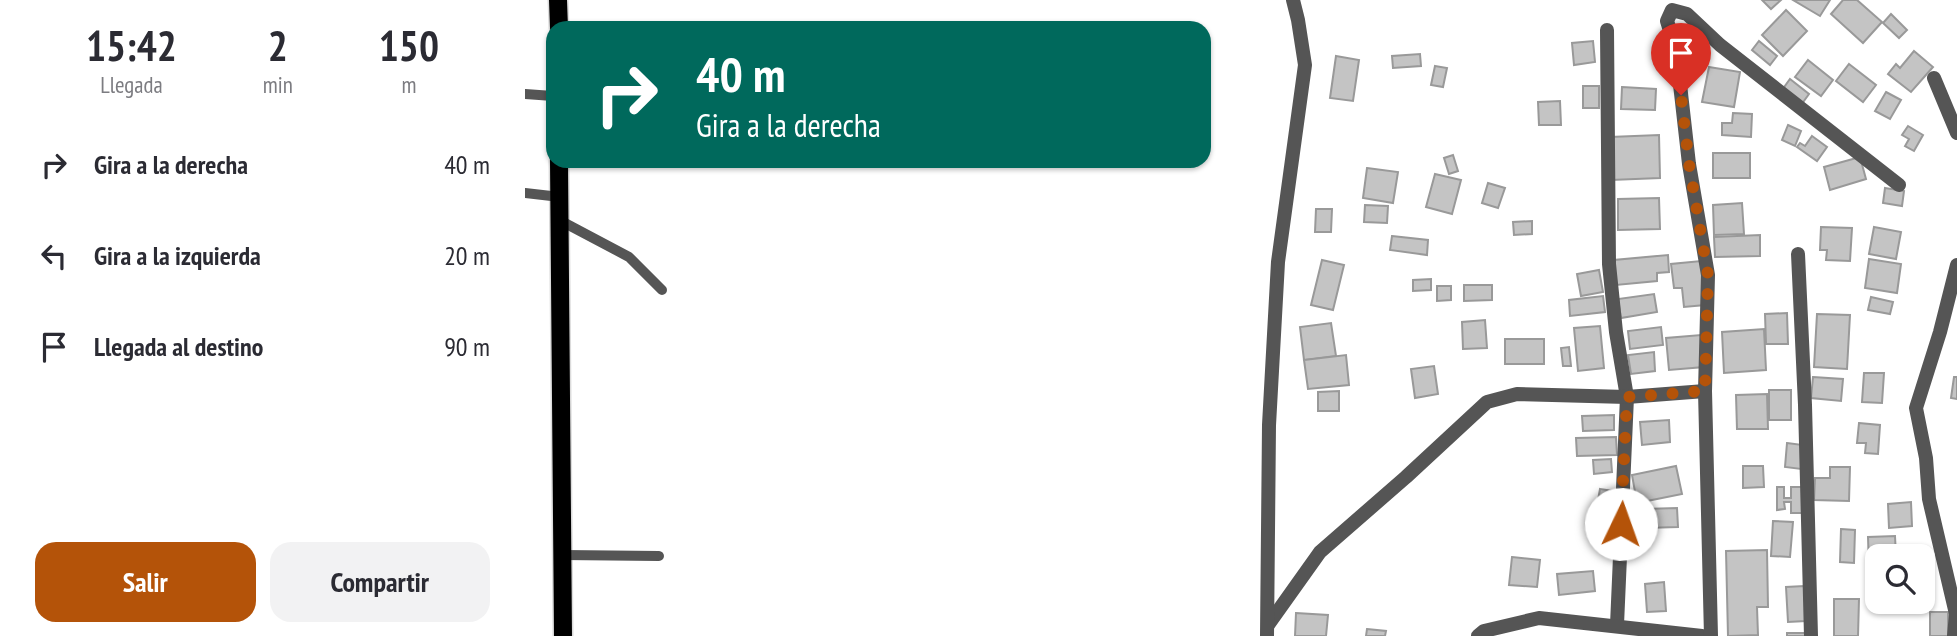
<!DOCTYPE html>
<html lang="es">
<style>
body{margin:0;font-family:"PT Sans Narrow",sans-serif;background:#f2f2f3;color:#2b2b33;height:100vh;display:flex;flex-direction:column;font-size:26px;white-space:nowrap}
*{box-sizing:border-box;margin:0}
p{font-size:23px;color:#7c7c81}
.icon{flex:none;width:38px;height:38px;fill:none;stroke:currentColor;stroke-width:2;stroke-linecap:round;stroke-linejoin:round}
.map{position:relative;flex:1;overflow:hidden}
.panel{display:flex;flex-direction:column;background:#fff;width:525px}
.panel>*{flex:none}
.guide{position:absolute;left:21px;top:21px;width:665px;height:147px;border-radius:21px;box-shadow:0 2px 5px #0004;background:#00695c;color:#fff;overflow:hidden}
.fabs{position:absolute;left:1340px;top:544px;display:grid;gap:14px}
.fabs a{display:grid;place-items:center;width:70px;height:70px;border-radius:14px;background:#fff;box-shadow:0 2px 5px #0004;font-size:35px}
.pin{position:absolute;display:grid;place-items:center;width:60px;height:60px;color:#fff;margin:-72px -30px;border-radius:50% 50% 50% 0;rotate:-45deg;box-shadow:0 0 7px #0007}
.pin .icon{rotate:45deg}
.me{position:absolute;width:77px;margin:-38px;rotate:3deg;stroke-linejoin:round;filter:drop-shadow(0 0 5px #0008)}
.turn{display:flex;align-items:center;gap:24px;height:147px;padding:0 35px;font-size:32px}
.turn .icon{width:91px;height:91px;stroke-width:2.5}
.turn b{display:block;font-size:49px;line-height:60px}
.eta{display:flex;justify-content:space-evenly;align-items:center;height:119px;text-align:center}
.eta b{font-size:42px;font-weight:700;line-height:49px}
.cta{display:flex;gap:14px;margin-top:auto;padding:14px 35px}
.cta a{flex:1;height:80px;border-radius:21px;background:#b45309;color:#fff;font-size:28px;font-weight:700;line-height:80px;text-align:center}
.cta a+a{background:#f2f2f3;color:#2b2b33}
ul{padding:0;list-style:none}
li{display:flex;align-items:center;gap:21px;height:91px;padding:0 35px}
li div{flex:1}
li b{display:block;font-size:26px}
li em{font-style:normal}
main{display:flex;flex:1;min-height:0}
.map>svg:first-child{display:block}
.building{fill:#c4c4c4;stroke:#999;stroke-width:2}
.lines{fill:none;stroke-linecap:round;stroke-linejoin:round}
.primary-casing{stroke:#dbdbdb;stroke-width:21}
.lane{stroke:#555;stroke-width:10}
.street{stroke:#555;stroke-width:14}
.primary{stroke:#000;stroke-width:18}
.route{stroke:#b45309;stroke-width:12;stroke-dasharray:0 21.6}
</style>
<main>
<section class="panel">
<div class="eta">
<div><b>15:42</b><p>Llegada</p></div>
<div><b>2</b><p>min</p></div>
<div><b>150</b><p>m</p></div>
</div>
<ul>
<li><svg class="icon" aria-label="right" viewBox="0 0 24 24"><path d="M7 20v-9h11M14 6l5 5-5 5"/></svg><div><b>Gira a la derecha</b></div><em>40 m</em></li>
<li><svg class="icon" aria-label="left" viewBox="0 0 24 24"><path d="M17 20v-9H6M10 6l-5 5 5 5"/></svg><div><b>Gira a la izquierda</b></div><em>20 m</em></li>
<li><svg class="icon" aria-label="arrive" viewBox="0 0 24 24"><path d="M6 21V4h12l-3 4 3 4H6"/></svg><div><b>Llegada al destino</b></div><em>90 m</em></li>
</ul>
<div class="cta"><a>Salir</a><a>Compartir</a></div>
</section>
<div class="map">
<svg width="1432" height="636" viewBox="0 0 1432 636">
<rect width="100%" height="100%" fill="#fff"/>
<g class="building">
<path d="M1237,0H1256L1246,9Z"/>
<path d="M1268,0H1305L1295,16Z"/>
<path d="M1318,0H1332L1357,22L1338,43L1306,14Z"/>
<path d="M1261,10L1282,31L1258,56L1237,35Z"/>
<path d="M1366,14L1382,30L1374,38L1358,23Z"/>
<path d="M1068,41L1070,62L1049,65L1047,43Z"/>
<path d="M1234,41L1252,56L1245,65L1227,50Z"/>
<path d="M1389,51L1408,67L1386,92L1363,74L1371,64L1375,68Z"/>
<path d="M895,54L896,66L868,68L867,56Z"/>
<path d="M811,56L834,60L828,101L805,98Z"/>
<path d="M1283,60L1308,80L1296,96L1270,77Z"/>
<path d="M1324,64L1351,85L1338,102L1311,81Z"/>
<path d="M910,66L922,68L918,87L906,85Z"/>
<path d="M1184,67L1215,72L1209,107L1177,102Z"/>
<path d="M1265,79L1284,94L1276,105L1257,90Z"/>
<rect x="1058" y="86" width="16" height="22"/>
<path d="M1097,87L1131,89L1130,110L1096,109Z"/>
<path d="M1361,92L1376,100L1365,119L1350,111Z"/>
<path d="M1035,101L1036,125H1014L1013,102Z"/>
<path d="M1208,113L1227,114L1226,137L1197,135V123H1207Z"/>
<path d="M1263,125L1276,131L1270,146L1257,140Z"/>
<path d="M1383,126L1398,135L1389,151L1380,146L1384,139L1377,135Z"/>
<path d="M1134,135L1135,178L1086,180L1085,137Z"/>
<path d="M1287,136L1302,147L1292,161L1272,147L1275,143L1280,146Z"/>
<rect x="1188" y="153" width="37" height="25"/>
<path d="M928,155L933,171L924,174L919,158Z"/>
<path d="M1335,157L1341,179L1305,190L1299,167Z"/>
<path d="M842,168L873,172L868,203L838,198Z"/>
<path d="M910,174L936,180L927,214L901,207Z"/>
<path d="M963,183L980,188L973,208L957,203Z"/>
<path d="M1360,188L1379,191L1377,206L1358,203Z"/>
<path d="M1134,198L1135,229L1093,230V199Z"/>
<path d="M1217,203L1219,234L1189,235L1188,205Z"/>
<path d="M840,205L863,206L862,223L839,222Z"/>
<path d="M791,209H807L806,232H790Z"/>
<path d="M1007,221V234L989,235L988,222Z"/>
<path d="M1296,227L1327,228L1325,261L1301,260L1302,250H1295Z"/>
<path d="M1349,227L1376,232L1371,259L1344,254Z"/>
<path d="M1235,235V256L1190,257L1189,237Z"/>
<path d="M867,236L903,240L902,255L865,250Z"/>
<path d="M1143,255L1144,272L1132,273V281L1091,285L1089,260Z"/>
<path d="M1344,259L1376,264L1372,293L1340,288Z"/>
<path d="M797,260L819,265L808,310L786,305Z"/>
<path d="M1176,261L1180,305L1159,307L1157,288H1149L1146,264Z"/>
<path d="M1074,270L1078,292L1056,296L1052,274Z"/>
<path d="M906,279V290L888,291V280Z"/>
<path d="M939,285H967V300L939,301Z"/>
<path d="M912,286H926V300L912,301Z"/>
<path d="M1129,294L1132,312L1096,318L1093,299Z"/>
<path d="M1078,296L1080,312L1045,316L1044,300Z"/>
<path d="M1346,297L1368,302L1365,314L1343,310Z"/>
<path d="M1262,313L1263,344H1241L1240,314Z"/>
<path d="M1292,314L1325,315L1322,369L1289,367Z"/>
<path d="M960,320L962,348L938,349L937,322Z"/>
<path d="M806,323L811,356L779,360L775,327Z"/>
<path d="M1075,326L1079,368L1053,371L1049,328Z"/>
<path d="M1136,327L1138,345L1105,349L1103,331Z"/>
<path d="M1239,329L1241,370L1199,373L1197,332Z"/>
<path d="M1176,335L1179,367L1144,370L1141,338Z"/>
<rect x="980" y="339" width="39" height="25"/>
<path d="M1044,347L1046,366H1038L1036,348Z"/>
<path d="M1129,352L1130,371L1106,374L1103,355Z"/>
<path d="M821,355L824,385L783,389L779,360Z"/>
<path d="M909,366L913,394L890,398L886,369Z"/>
<path d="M1339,373H1359L1357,403L1337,402Z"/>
<path d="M1288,377L1318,379L1316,401L1286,398Z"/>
<path d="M1429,377H1432V399L1426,398Z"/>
<rect x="1244" y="390" width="22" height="30"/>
<path d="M814,391V411H793V392Z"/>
<path d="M1242,394L1243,429H1212L1211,395Z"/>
<path d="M1089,415V430L1058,431L1057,416Z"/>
<path d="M1144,420L1145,442L1117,445L1115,422Z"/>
<path d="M1334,423L1355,425L1353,454L1340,453L1341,443H1332Z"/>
<path d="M1091,437L1092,455L1052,456L1051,438Z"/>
<path d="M1262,443L1278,445L1276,469L1260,467Z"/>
<path d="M1086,459L1087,472L1069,474L1068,460Z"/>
<path d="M1151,466L1157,494L1112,503L1107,475Z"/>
<path d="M1218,466H1238L1239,487L1218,488Z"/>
<path d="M1305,467H1325L1324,501L1289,500L1290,478H1305Z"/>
<path d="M1252,487H1259V498H1266V487H1278V513H1266V502H1259L1260,509L1252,510Z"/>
<path d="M1075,489L1089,491L1084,513L1071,511Z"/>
<path d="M1386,502L1387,526L1364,528L1363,504Z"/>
<path d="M1152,508L1153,527L1119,528V509Z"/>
<path d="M1248,521L1268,522L1265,557L1246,556Z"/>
<path d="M1316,529L1330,530L1329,563L1315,562Z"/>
<path d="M1370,536L1371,556H1353V567L1344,568L1343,537Z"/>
<path d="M1242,550L1243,607H1232L1233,635L1203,636L1201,551Z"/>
<path d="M987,557L1015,560L1012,587L984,585Z"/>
<path d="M1068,571L1070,591L1034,595L1032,574Z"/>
<rect x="1398" y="572" width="9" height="22"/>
<path d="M1139,582L1141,611L1122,612L1120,584Z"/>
<path d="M1279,586L1281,621L1263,622L1261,587Z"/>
<path d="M1309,599H1334L1333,636H1309Z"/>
<rect x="1405" y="612" width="18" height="24"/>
<path d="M771,613L803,615L801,636H770Z"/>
<path d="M842,629L861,631L860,636H841Z"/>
<rect x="1262" y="633" width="21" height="3"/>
</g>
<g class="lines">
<defs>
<g id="primary">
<path d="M33,0L34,28"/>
<path d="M34,161L38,636"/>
</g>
</defs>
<use href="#primary" class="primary-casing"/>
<g class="lane">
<path d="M0,94L28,96"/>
<path d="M0,193L35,197"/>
<path d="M36,221L104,257L137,290"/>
<path d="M38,555L134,556"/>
</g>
<g class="street">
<path d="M1082,30L1084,264L1091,332L1102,397L1092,625"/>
<path d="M1409,78L1432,133"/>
<path d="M1273,254L1280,405L1286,636"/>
<path d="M743,625L795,552L881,477L962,402L992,394L1102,397L1180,391"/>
<path d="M742,636L744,425L753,262L780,65L773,20L768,0"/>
<path d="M953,636L959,631L1014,618L1177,636"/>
<path d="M1186,636L1180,391L1183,275L1164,164L1151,49L1142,21L1147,10L1162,14L1195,45L1374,185"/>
<path d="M1429,636L1431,614L1404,499L1401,458L1391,408L1415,332L1432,265"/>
</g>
<use href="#primary" class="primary"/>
</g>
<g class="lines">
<path class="route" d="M1096,524L1102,397L1180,391L1183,275L1164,164L1156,95"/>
</g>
</svg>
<div class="fabs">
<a><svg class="icon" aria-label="search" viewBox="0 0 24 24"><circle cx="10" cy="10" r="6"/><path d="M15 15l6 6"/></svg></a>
</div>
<div class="pin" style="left:1156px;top:95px;background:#d93025"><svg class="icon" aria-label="arrive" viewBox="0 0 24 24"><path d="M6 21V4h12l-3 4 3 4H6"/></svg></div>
<svg class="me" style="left:1096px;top:524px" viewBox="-20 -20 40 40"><circle r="19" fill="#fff"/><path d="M0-13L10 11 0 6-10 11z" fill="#b45309"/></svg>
<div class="guide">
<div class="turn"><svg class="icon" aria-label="right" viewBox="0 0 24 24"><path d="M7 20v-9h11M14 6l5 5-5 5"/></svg><div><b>40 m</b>Gira a la derecha</div></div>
</div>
</div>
</main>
